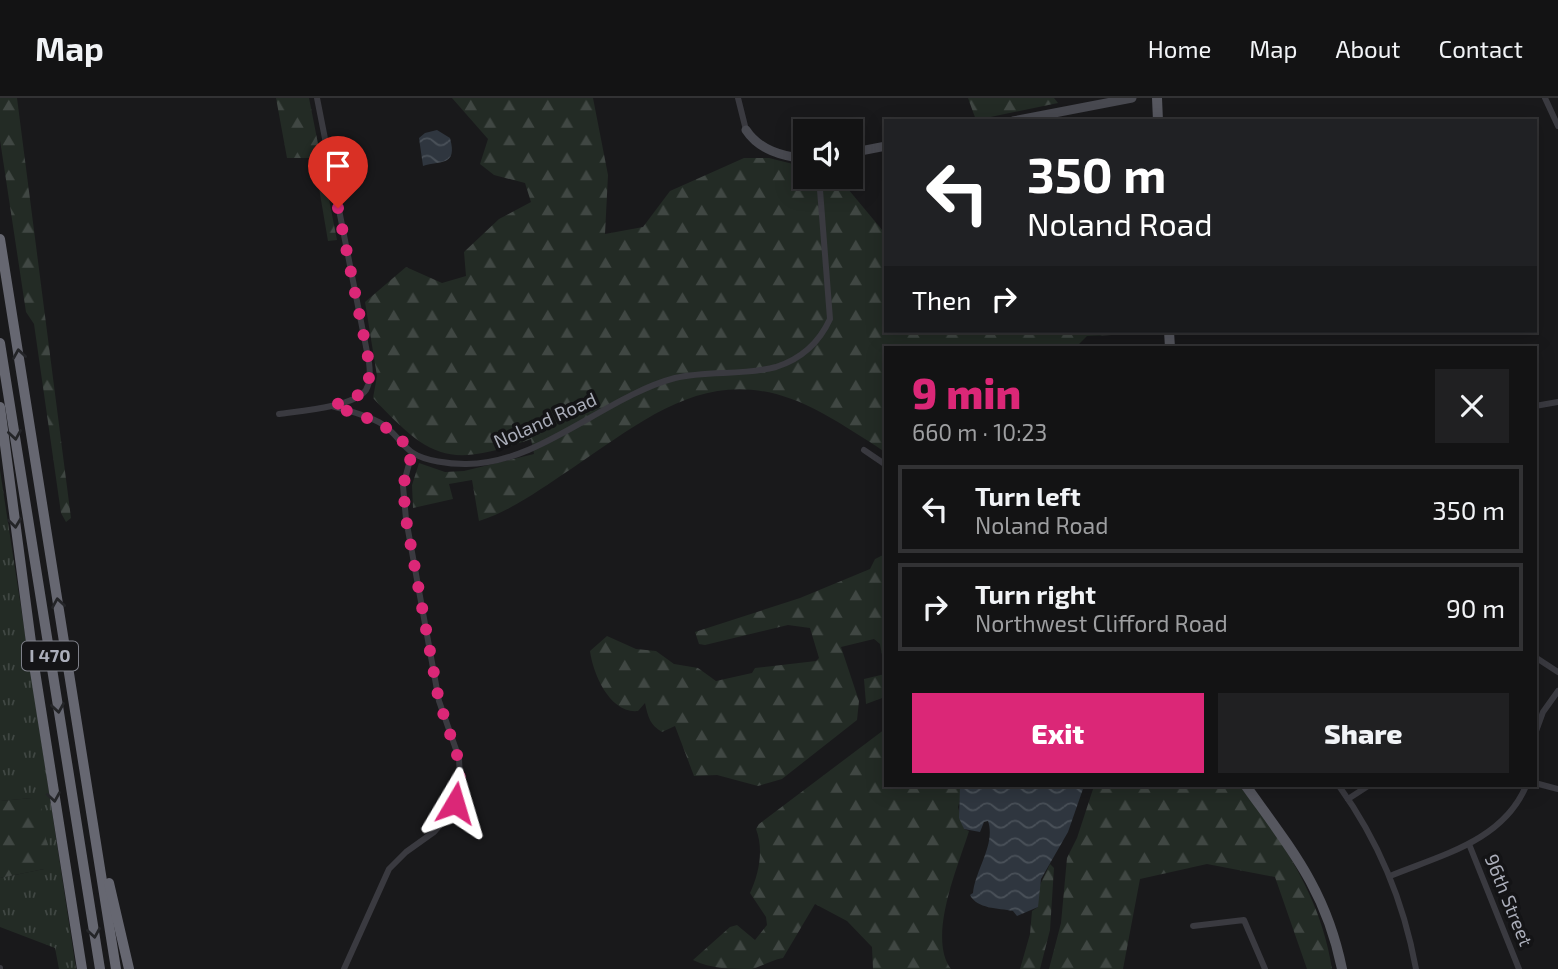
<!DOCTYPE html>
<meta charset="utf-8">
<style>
body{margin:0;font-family:"Exo 2",sans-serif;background:#202022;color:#f1f3f6;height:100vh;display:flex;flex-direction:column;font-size:26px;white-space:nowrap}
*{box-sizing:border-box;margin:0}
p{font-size:23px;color:#9d9ea0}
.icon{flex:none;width:38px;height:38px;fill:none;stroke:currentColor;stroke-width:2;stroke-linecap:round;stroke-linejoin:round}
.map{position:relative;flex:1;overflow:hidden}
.panel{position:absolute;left:884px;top:248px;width:653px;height:441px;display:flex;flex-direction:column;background:#131314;border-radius:0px;box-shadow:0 4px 18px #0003,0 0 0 2px #323234}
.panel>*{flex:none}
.guide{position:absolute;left:884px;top:21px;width:653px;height:214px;border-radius:0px;box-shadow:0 4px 18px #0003,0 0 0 2px #323234;background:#202124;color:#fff;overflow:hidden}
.fabs{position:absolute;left:793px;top:21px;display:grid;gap:14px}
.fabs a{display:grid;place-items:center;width:70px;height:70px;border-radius:0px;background:#131314;box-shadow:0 4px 18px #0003,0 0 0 2px #323234;font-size:35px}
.pin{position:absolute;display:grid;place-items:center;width:60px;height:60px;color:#fff;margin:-72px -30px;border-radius:50% 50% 50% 0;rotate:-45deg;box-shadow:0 0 7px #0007}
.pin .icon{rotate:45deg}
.me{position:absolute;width:77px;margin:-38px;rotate:7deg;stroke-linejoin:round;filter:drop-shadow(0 0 5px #0008)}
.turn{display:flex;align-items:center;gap:24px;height:147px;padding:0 28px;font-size:32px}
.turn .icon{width:91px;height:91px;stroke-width:2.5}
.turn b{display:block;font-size:49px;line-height:60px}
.then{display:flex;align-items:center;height:66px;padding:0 28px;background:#0003;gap:14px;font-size:26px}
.round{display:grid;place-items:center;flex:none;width:74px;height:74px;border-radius:0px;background:#202022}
.head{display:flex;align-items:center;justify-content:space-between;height:119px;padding:0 28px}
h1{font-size:42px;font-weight:800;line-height:52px;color:#db2777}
.cta{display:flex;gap:14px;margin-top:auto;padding:14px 28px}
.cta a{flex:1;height:80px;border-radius:0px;background:#db2777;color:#fff;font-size:28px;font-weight:800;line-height:80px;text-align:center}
.cta a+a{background:#202022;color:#f1f3f6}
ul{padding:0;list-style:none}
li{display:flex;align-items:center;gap:21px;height:88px;margin:0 14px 10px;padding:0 14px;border:4px solid #323234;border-radius:0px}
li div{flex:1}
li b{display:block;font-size:26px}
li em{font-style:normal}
header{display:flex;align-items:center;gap:42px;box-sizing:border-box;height:98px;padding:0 35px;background:#131314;border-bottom:2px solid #323234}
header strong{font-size:33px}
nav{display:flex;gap:38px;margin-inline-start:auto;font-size:24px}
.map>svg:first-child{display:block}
.grass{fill:url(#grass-tufts)}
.forest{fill:url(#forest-firs)}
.water{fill:url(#water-waves)}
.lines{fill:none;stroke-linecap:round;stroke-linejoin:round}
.street{stroke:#3a3a40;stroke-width:6}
.secondary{stroke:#484950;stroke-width:9}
.primary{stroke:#56575f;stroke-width:10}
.highway{stroke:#666771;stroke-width:10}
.oneway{stroke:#242528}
.route{stroke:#db2777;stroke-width:12;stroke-dasharray:0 21.6}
.labels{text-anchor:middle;stroke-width:7;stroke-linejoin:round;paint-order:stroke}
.shield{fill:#141416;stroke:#7e8089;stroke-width:2}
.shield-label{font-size:18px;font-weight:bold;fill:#abaeba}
.street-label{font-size:19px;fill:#abaeba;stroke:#141416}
</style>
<header>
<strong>Map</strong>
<nav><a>Home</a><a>Map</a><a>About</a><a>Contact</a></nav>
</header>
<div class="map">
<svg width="1558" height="871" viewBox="0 0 1558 871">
<defs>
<pattern id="grass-tufts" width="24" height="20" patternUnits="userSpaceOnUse" patternTransform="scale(1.75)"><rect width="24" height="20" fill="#232b25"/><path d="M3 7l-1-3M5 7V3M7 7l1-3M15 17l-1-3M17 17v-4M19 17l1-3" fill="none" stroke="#404743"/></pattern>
<pattern id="forest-firs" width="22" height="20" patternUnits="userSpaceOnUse" patternTransform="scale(1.75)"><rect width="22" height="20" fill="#232b25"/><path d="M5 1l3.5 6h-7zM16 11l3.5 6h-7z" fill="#404743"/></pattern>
<pattern id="water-waves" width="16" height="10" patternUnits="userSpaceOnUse" patternTransform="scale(1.75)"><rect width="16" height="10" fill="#2f363f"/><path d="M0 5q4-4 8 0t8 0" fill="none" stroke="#4a5159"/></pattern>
</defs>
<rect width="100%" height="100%" fill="#19191b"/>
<path class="grass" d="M0,372L76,871H59L55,850L0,829V780L44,771L32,700L0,703Z"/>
<g class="forest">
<path d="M0,0H17L71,420L66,424L61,415L34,226L26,214L0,42Z"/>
<path d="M276,0H309L337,142L328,143L319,90L309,60H287Z"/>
<path d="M452,0H593L608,77L605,136L643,129L670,93L744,60H769L805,69V79H827L848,91L883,133L886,233H1160L1161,235L1087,238L1075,250H886L885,354C865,341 844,327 822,315C719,258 655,314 571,371C542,390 513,412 479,423L472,382L449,386L453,401L413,410L412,387L419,365L445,374L464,373L534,356L531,341C449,370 431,362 373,300L377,278L365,204L406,169L442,185L466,178L464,154L499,121L531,104L525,85L494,77L480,66L488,41Z"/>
<path d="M968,0H1054L1058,5L976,22Z"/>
<path d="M885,456V574L880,546L874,541L841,549L859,603L857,622L782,681L758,688L717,677L694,678L675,628L662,634C650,627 648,619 645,605L638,613C610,616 593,576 590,553L607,538L636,551L656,553L674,566L698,570L716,583L752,575L755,570L816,563L819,560L810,530L788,527L705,547L699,546L695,534L800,500L870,471L875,461Z"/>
<path d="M885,576V599L866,606L864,581Z"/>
<path d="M885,631L886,688H960L962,695L958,709L964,731L969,733C958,769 927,839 951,871H873L872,849L847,823L815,806L783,860C771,862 761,869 752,871C731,871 711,871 693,862L730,829L737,827L755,842L767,827L766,819L750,795C759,776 764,752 756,731L759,726Z"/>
<path d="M1094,688H1242C1283,745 1321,799 1332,871H1307L1275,779L1207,766L1140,781L1123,871H1049L1061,825L1067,760L1077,740Z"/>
<path d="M32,700L41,705L49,764L44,771L0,780V703Z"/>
<path d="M1050,766L1054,770L1050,832L1040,871H1020L1030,836L1032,813L1038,809V791Z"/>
</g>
<g class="water">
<path d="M437,32L450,40C458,69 440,62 423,68L419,40L425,35Z"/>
<path d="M960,688H1084L1068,734L1041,781L1038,809L1017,818L1013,813C998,810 977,811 970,797L973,795C975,772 996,746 988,723L984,724L980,734L964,731L959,720Z"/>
</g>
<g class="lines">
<g class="street">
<path d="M738,0L746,32"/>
<path d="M1545,0L1558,28"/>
<path d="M332,308C349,313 368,317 382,326C395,334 402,348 413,355C425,363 450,366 465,366C539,367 606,298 675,280C708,272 743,278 776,269C801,261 819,245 830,221L819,79"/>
<path d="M1535,308L1558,304"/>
<path d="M279,316C299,313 354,309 366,292C371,283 370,273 369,264L317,0"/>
<path d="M864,352L886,367"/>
<path d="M1535,559L1558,574"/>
<path d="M1535,636L1543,614L1558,593"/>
<path d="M1535,685L1558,691"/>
<path d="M1339,688C1378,742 1404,805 1416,871"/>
<path d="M1348,701L1368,688"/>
<path d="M1469,746L1519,871"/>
<path d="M1390,778C1441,757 1503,743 1526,688"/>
<path d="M1193,828L1244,822L1265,871"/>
<path d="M0,870V871"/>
<path d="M344,871L389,771L406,754L434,734L449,717L460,682L459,660L439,603L406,421L403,388L412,355"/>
</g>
<g class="secondary">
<path d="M1013,23L1132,0"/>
<path d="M746,32C759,52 782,58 805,61"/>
<path d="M850,55L886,48"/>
</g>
<g class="primary">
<path d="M1157,0L1158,23"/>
<path d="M1169,233L1170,250"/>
<path d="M1246,688C1291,751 1326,792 1342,871"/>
</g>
<g class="highway">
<path d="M0,141L116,871"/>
<path d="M0,245L100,871"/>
<path d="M0,309L34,567L82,871"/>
<path d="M109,785L129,871"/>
</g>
</g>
<defs><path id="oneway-chevron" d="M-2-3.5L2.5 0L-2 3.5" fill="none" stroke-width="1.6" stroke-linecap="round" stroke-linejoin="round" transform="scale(1.75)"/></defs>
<g class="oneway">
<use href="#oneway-chevron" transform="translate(19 256) rotate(-99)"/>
<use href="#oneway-chevron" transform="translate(15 337) rotate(81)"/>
<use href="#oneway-chevron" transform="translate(15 425) rotate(83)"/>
<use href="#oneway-chevron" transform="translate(58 505) rotate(-99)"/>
<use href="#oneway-chevron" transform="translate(58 610) rotate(81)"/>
<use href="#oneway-chevron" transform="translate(54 699) rotate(81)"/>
<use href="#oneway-chevron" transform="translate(94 835) rotate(81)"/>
</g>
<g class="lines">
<path class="route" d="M338,110L369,264C372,297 359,297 332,308C364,318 392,326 412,355L403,388L406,421L439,603L458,660L460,682L455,705"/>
</g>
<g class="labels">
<rect class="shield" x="22" y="543.5" width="56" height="29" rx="5"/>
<g class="shield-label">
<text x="50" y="564">I 470</text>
</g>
<g class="street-label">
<text transform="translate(545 322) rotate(-24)" y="7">Noland Road</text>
<text transform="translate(1509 802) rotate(68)" y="7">96th Street</text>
</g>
</g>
</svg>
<div class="fabs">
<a><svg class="icon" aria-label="sound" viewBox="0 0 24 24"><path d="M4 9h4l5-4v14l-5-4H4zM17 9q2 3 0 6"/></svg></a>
</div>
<div class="pin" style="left:338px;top:110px;background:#d93025"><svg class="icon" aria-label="arrive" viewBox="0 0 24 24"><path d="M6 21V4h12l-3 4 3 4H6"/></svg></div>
<svg class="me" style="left:455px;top:705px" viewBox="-20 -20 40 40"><path d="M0-17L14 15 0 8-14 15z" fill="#db2777" stroke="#fff" stroke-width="4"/></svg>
<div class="guide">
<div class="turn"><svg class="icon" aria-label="left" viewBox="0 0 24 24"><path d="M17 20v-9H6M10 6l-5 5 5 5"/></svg><div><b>350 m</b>Noland Road</div></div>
<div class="then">Then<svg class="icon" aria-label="right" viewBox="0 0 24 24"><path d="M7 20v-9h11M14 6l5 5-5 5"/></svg></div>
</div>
<section class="panel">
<div class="head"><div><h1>9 min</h1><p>660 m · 10:23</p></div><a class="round"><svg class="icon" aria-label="close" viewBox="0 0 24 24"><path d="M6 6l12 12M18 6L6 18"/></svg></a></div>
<ul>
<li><svg class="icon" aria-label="left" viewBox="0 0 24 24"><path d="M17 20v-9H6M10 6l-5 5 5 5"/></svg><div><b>Turn left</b><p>Noland Road</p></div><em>350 m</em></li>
<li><svg class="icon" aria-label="right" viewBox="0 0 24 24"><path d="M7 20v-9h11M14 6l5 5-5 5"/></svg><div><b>Turn right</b><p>Northwest Clifford Road</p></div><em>90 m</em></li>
</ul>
<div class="cta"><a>Exit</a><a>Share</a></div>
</section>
</div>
